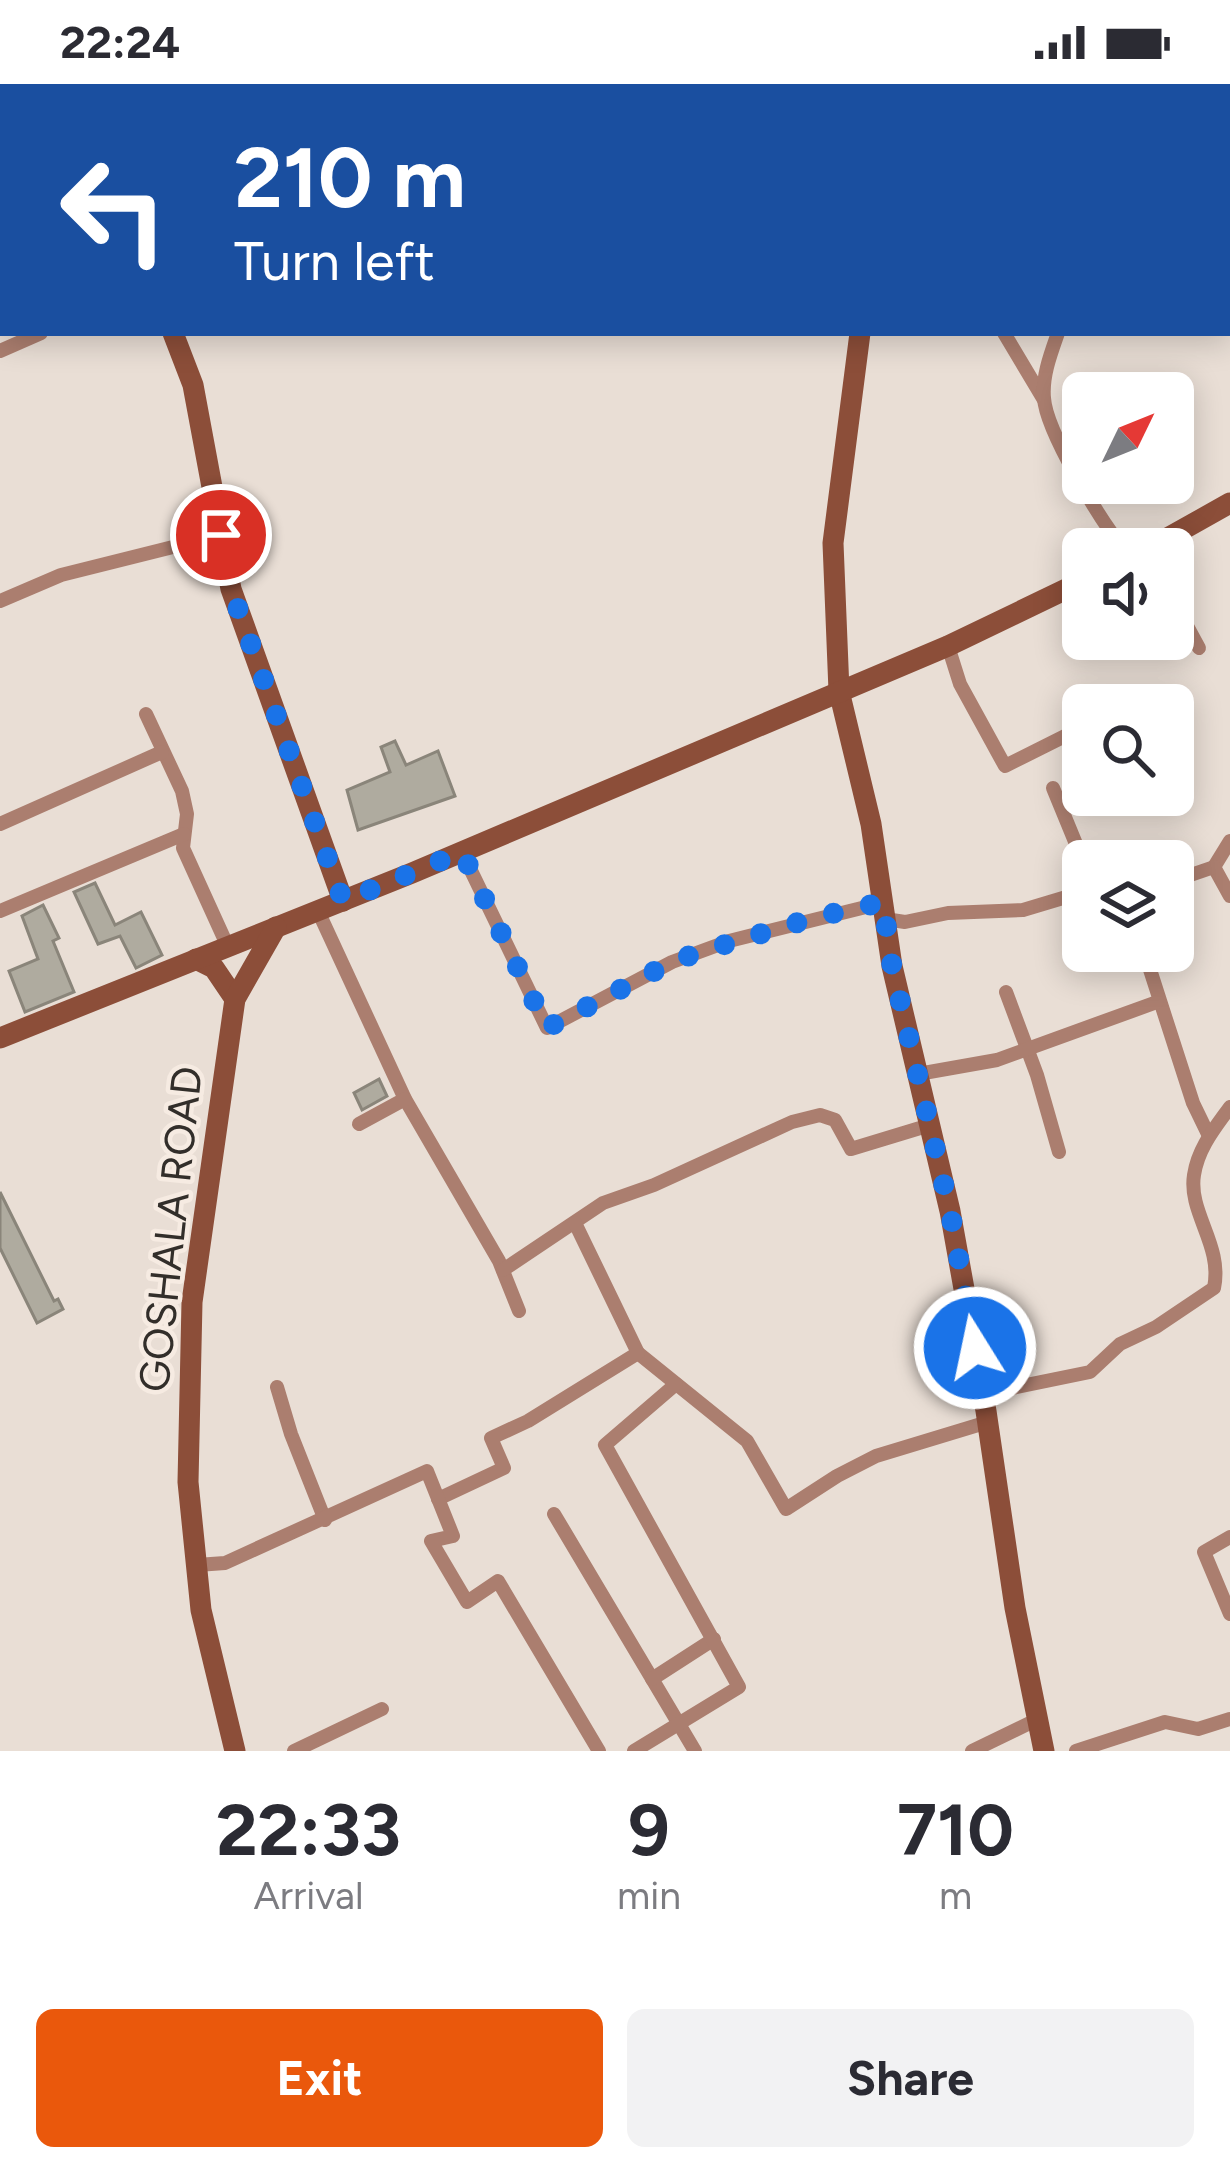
<!DOCTYPE html>
<style>
body{margin:0;font-family:Figtree,sans-serif;background:#f2f2f3;color:#2b2b33;height:100vh;display:flex;flex-direction:column;font-size:45px;white-space:nowrap}
*{box-sizing:border-box;margin:0}
p{font-size:39px;color:#7c7c81}
.icon{flex:none;width:66px;height:66px;fill:none;stroke:currentColor;stroke-width:2;stroke-linecap:round;stroke-linejoin:round}
.map{position:relative;height:1667px;overflow:hidden}
.side{display:flex;flex-direction:column;background:#fff;flex:1}
.side>*{flex:none}
.banner{position:absolute;left:0px;top:0px;width:1230px;height:252px;box-shadow:0 6px 30px #0003;background:#1a4fa0;color:#fff;overflow:hidden}
.needle{width:78px;rotate:47deg}
.tools{position:absolute;left:1062px;top:288px;display:grid;gap:24px}
.tools a{display:grid;place-items:center;width:132px;height:132px;border-radius:18px;background:#fff;box-shadow:0 6px 30px #0003;font-size:60px}
.pin{position:absolute;display:grid;place-items:center;width:102px;height:102px;color:#fff;margin:-51px;border:6px solid #fff;border-radius:50%;box-shadow:0 3px 12px #0007}
.me{position:absolute;width:132px;margin:-66px;rotate:350deg;stroke-linejoin:round;filter:drop-shadow(0 0 9px #0008)}
.turn{display:flex;align-items:center;gap:42px;height:252px;padding:0 36px;font-size:54px}
.turn .icon{width:156px;height:156px;stroke-width:2.5}
.turn b{display:block;font-size:84px;line-height:102px}
.eta{display:flex;justify-content:space-evenly;align-items:center;height:204px;text-align:center}
.eta b{font-size:72px;font-weight:700;line-height:84px}
.primary-button{display:flex;gap:24px;margin-top:auto;padding:24px 36px}
.primary-button a{flex:1;height:138px;border-radius:18px;background:#ea580c;color:#fff;font-size:48px;font-weight:700;line-height:138px;text-align:center}
.primary-button a+a{background:#f2f2f3;color:#2b2b33}
.status{display:flex;justify-content:space-between;align-items:center;height:84px;padding:0 60px;background:#fff;direction:ltr}
.status svg{height:33px;fill:currentColor}
.map>svg:first-child{display:block}
.building{fill:#afab9f;stroke:#8a857a;stroke-width:3}
.lines{fill:none;stroke-linecap:round;stroke-linejoin:round}
.street{stroke:#ab7e6f;stroke-width:14}
.secondary{stroke:#8c4e39;stroke-width:21}
.route{stroke:#1a73e8;stroke-width:21;stroke-dasharray:0 37.8}
.labels{text-anchor:middle;stroke-width:9;stroke-linejoin:round;paint-order:stroke}
.street-label{font-size:42px;fill:#322e2a;stroke:#f6ebe2}
</style>
<div class="status"><b>22:24</b><svg viewBox="0 0 49 12"><path d="M0 12V9h3v3zM5 12V6h3v6zM10 12V3h3v9zM15 12V0h3v12zM26 1h20v11H26zM47 4h2v5h-2z"/></svg></div>
<div class="map">
<svg width="1230" height="1667" viewBox="0 0 1230 1667">
<rect width="100%" height="100%" fill="#e9ded5"/>
<g class="building">
<path d="M395,657L406,681L438,667L455,712L358,746L347,706L390,688L381,663Z"/>
<path d="M95,799L115,841L141,828L162,871L136,884L120,852L98,860L74,808Z"/>
<path d="M43,821L59,854L53,857L74,908L25,928L9,887L38,875L22,832Z"/>
<path d="M379,995L387,1012L362,1026L354,1009Z"/>
<path d="M0,1108L54,1217L58,1215L63,1225L37,1239L0,1164Z"/>
</g>
<g class="lines">
<g class="street">
<path d="M313,0L314,3"/>
<path d="M504,0V3"/>
<path d="M575,3L581,0"/>
<path d="M1102,3L1105,0"/>
<path d="M1227,114L1230,112"/>
<path d="M1004,249L1044,316"/>
<path d="M1058,249C1051,269 1042,292 1044,314C1046,347 1101,438 1124,465"/>
<path d="M0,267L41,249"/>
<path d="M1173,516L1199,564"/>
<path d="M0,517L61,491L221,451"/>
<path d="M948,562L960,600L1005,682L1083,643"/>
<path d="M1128,621L1142,611"/>
<path d="M146,630L182,707L187,730L183,764L228,863"/>
<path d="M1053,704L1083,777"/>
<path d="M0,740L162,668"/>
<path d="M1230,757L1214,783L1230,812"/>
<path d="M462,768L547,944L672,878L729,857L882,819"/>
<path d="M1173,797L1214,783"/>
<path d="M0,827L184,750"/>
<path d="M318,827L405,1015L499,1177L519,1227"/>
<path d="M885,835L905,838L948,829L1023,826L1083,808"/>
<path d="M1144,867L1193,1019L1208,1050"/>
<path d="M1006,908L1037,991L1059,1068"/>
<path d="M918,990L997,976L1157,918"/>
<path d="M359,1040L405,1015"/>
<path d="M503,1186L603,1119L654,1101L792,1038L820,1031L835,1036L851,1065L930,1041"/>
<path d="M638,1269L747,1357L786,1425L837,1392L876,1372L988,1338"/>
<path d="M277,1303L291,1350L325,1436"/>
<path d="M983,1310L1090,1288L1120,1260L1156,1243L1214,1204C1223,1161 1188,1129 1194,1091C1198,1064 1215,1044 1230,1023"/>
<path d="M438,1415L504,1384L491,1354L528,1337L638,1269L575,1139"/>
<path d="M554,1430L695,1667"/>
<path d="M1230,1453L1204,1468L1230,1530"/>
<path d="M197,1481L225,1479L427,1387L453,1452L431,1457L467,1518L498,1497L599,1667"/>
<path d="M652,1595L714,1555"/>
<path d="M294,1667L382,1625"/>
<path d="M634,1667L739,1603L605,1361L676,1300"/>
<path d="M972,1667L1038,1635"/>
<path d="M1076,1667L1165,1638L1198,1645L1230,1635"/>
</g>
<g class="secondary">
<path d="M62,0L64,3"/>
<path d="M848,0V3"/>
<path d="M1177,0L1178,3"/>
<path d="M1227,144L1230,154"/>
<path d="M173,249L193,301L231,505L343,817"/>
<path d="M860,249L833,459L839,607L871,740L892,882L950,1127L986,1327L1015,1524L1044,1667"/>
<path d="M1148,465L1230,419"/>
<path d="M196,875L214,884L235,915"/>
<path d="M0,954L412,789L948,562L1083,497"/>
<path d="M235,1667L201,1526L188,1398L192,1218L235,915L276,843"/>
</g>
</g>
<g class="lines">
<path class="route" d="M221,451L231,505L343,817L462,768L547,944L672,878L700,868L813,834L883,818L892,882L950,1127L975,1264"/>
</g>
<g class="labels">
<g class="street-label">
<text transform="translate(170 1145) rotate(-84)" y="15">GOSHALA ROAD</text>
</g>
</g>
</svg>
<div class="tools">
<a><svg class="needle" viewBox="-14 -14 28 28"><path d="M0-13l5 13h-10z" fill="#e53935"/><path d="M0 13l5-13h-10z" fill="#7c7c81"/></svg></a>
<a><svg class="icon" aria-label="sound" viewBox="0 0 24 24"><path d="M4 9h4l5-4v14l-5-4H4zM17 9q2 3 0 6"/></svg></a>
<a><svg class="icon" aria-label="search" viewBox="0 0 24 24"><circle cx="10" cy="10" r="6"/><path d="M15 15l6 6"/></svg></a>
<a><svg class="icon" aria-label="layers" viewBox="0 0 24 24"><path d="M12 4l9 5-9 5-9-5zM3 14l9 5 9-5"/></svg></a>
</div>
<div class="pin" style="left:221px;top:451px;background:#d93025"><svg class="icon" aria-label="arrive" viewBox="0 0 24 24"><path d="M6 21V4h12l-3 4 3 4H6"/></svg></div>
<svg class="me" style="left:975px;top:1264px" viewBox="-20 -20 40 40"><circle r="17" fill="#1a73e8" stroke="#fff" stroke-width="3"/><path d="M0-11L8 9 0 5-8 9z" fill="#fff"/></svg>
<div class="banner">
<div class="turn"><svg class="icon" aria-label="left" viewBox="0 0 24 24"><path d="M17 20v-9H6M10 6l-5 5 5 5"/></svg><div><b>210 m</b>Turn left</div></div>
</div>
</div>
<section class="side">
<div class="eta">
<div><b>22:33</b><p>Arrival</p></div>
<div><b>9</b><p>min</p></div>
<div><b>710</b><p>m</p></div>
</div>
<div class="primary-button"><a>Exit</a><a>Share</a></div>
</section>
